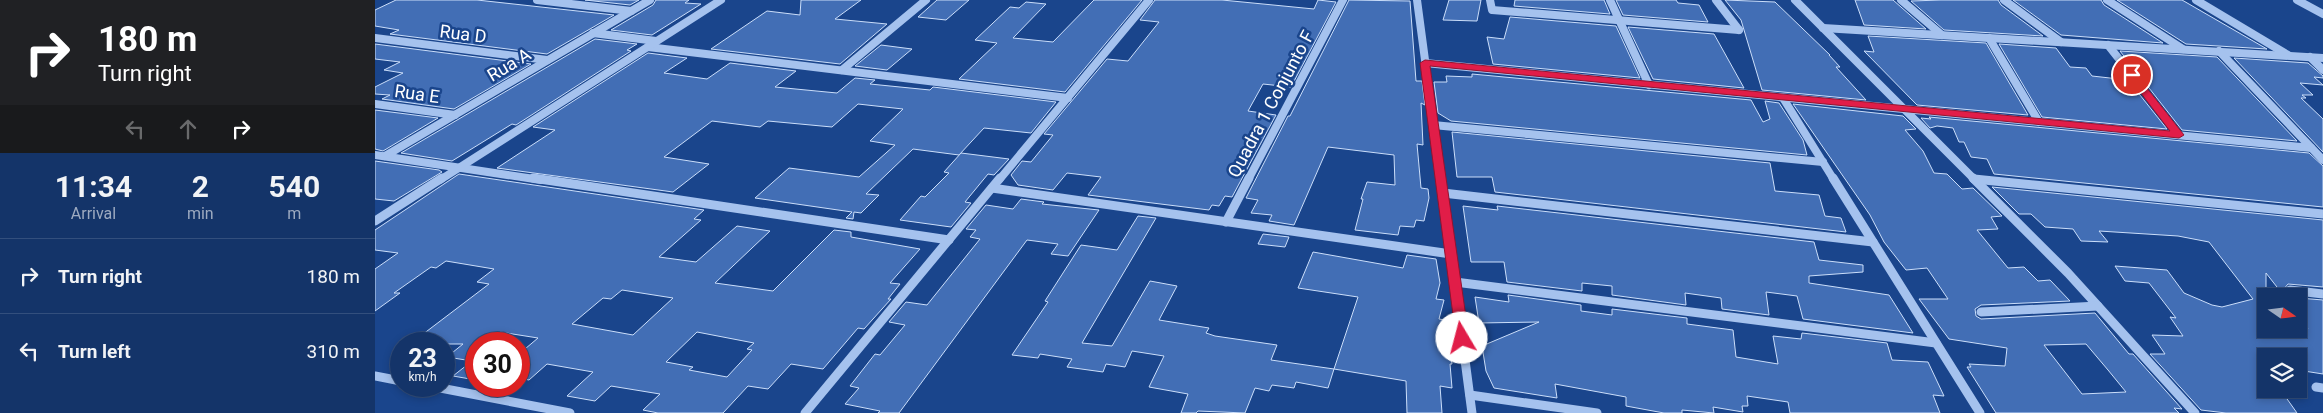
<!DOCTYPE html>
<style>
body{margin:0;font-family:Roboto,sans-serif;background:#213f71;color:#f1f3f6;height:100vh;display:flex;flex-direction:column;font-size:19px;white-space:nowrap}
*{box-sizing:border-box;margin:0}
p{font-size:16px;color:#9daac0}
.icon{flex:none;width:28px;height:28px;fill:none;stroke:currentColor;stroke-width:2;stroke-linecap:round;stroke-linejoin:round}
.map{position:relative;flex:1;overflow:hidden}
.sheet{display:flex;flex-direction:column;background:#143469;width:375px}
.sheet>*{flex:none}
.banner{background:#202124;color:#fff;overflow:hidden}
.needle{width:32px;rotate:104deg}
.controls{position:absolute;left:1882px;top:288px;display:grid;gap:10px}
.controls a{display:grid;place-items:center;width:50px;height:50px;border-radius:0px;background:#143469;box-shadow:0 2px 8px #0003,0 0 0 1px #334f7d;font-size:25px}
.speed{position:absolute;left:15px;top:332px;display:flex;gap:10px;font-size:25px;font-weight:700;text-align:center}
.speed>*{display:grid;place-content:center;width:65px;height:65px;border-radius:50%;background:#143469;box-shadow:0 2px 8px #0003,0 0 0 1px #334f7d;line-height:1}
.speed small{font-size:12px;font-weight:400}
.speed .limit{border:8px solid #d22;background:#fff;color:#111}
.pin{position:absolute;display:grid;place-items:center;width:42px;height:42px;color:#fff;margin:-21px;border:2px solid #fff;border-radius:50%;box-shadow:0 1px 5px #0007}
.me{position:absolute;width:55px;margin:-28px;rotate:352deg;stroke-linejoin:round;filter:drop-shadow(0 0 4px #0008)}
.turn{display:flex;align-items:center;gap:18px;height:105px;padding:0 15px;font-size:22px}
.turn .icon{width:65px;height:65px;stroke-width:2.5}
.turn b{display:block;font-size:35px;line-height:42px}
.lanes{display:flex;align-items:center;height:48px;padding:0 15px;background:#0003;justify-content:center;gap:25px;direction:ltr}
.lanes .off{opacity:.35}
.eta{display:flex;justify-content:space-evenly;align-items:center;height:85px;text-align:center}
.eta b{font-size:30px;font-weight:700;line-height:35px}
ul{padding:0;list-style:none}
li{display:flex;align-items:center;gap:15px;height:75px;padding:0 15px;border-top:1px solid #334f7d}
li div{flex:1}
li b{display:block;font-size:19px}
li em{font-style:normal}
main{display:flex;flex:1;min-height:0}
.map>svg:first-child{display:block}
.building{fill:#426eb5;stroke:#cbdefa;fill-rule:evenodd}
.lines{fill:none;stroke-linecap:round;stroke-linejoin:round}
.minor-far1{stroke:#a5c2ee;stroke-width:8}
.minor{stroke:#a5c2ee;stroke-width:9}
.route{fill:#e11d48;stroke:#92132f}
.labels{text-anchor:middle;stroke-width:5;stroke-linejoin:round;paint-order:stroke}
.street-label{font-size:18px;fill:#fff;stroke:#1a458c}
</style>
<main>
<section class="sheet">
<div class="banner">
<div class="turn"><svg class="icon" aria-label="right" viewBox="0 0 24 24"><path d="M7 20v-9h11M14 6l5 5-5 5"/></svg><div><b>180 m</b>Turn right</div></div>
<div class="lanes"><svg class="icon off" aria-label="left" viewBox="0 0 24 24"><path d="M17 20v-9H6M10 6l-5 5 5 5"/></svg><svg class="icon off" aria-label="ahead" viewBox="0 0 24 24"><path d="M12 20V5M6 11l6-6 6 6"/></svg><svg class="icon" aria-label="right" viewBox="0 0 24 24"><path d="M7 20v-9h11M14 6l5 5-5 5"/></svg></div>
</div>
<div class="eta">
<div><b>11:34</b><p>Arrival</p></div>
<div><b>2</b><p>min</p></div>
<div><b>540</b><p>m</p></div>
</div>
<ul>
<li><svg class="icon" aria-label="right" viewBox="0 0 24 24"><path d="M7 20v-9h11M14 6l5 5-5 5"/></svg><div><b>Turn right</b></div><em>180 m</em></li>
<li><svg class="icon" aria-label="left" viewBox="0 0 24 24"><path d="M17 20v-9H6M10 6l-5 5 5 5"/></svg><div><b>Turn left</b></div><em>310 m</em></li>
</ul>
</section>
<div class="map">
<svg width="1948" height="413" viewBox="0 0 1948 413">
<rect width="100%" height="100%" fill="#1a458c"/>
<g class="building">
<path d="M21,0H102L239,15L172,54L15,34L24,30L0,26V10Z"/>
<path d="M210,0H264L255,5Z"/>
<path d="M281,0H314L310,3L326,4L277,35L236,30L278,5Z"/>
<path d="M426,0H486L460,19L512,24L465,64L336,49L392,11L425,15Z"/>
<path d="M562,0H594L571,20L543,17Z"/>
<path d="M719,0H767L690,92L584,79L622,43L600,40L635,7L644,8L651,2L671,4L638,38L678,42Z"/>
<path d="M780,0H847L939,9L943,0L961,2L916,87L888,84L873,111L901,115L857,197L850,196L844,206L837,205L834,210L713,195L726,177L692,173L678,190L643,185L636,175L647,161L656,162L678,135L669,134L732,59L753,61L784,22L765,20Z"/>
<path d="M974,0L1035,1L1041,81H1047L1050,105L1046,103L1048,145L1042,144L1046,188L1053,189L1054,198L1049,221L1041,220L1039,227L1025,226L1023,235L980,230L988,199H986L992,182L1020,185L1019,155L953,147L919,225L894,221L897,215L876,213L883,200L871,198L913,116H915Z"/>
<path d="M1074,0H1106L1102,21L1068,20Z"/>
<path d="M1140,0H1229L1235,14L1139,6Z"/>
<path d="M1241,0H1301L1303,3L1324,5L1333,22L1248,15Z"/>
<path d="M1350,0L1400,2L1455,55H1454L1465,67H1461L1491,100L1387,90L1366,20Z"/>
<path d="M1480,0H1518L1551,29L1489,25Z"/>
<path d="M1566,0H1623L1626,5L1668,36L1569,30L1536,1Z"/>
<path d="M1638,0H1726L1729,5L1788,43L1686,35Z"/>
<path d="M1742,0H1807L1892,49L1811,44Z"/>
<path d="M1135,17L1241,26L1265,78L1118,64L1112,37L1129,39Z"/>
<path d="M1253,27L1339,34L1369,88L1278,79Z"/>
<path d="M1493,36L1611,43L1653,115L1542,105L1489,51L1499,52Z"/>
<path d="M220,39L262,44L252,50L256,51L141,125L137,124L77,161L26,153Z"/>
<path d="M0,44L156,64L79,109L7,99L15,95L0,94V87L28,73L9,70L25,62L0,59Z"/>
<path d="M1624,44L1681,48L1695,67L1711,68L1717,76L1753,80L1792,129L1667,117Z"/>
<path d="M506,45L537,49L512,70L480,66Z"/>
<path d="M1745,51L1842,57L1922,141L1807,130Z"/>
<path d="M273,53L312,58L289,73L332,79L355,63L421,71L400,87L462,93L480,78L500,80L495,84L555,90L558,87L681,102L656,133L609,128L584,155L538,149L491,194L504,195L486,213L479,212L478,219L471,218L477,212L380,198L414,168L484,177L520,145L495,141L528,109L483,104L457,127L393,121L385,127L337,121L289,157L334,164L298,192L122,168L180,130L158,127Z"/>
<path d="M1859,58L1933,63L1948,76V78L1939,77L1948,85L1925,83L1938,95H1927L1931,98H1926L1948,119V152Z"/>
<path d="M1097,74L1376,100L1388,122L1395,119L1390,101L1404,103L1428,140L1432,155L1076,121L1063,113L1059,82H1072L1071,76L1097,77Z"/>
<path d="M1418,104L1528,116L1541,129L1530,130L1548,151L1559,173L1572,174L1587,189L1598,188L1627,216L1616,217L1623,229L1602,230L1633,268L1649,267L1663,281L1675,280L1695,301L1606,305L1600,309L1601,316L1606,319L1720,313L1754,354H1758L1807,409L1799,408L1804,413H1621L1592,367H1596L1594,364L1630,366L1632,348L1574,339L1544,299H1573L1552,268L1531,270L1509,242L1495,215ZM1711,344L1733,370L1751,392L1707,394L1669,345Z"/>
<path d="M0,110L63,118L8,151L0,149Z"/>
<path d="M1554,117L1934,153L1948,166V207L1619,174L1612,159L1596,157L1589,142H1584L1578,128L1562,126L1555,128L1546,118L1556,119Z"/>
<path d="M1077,132L1395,163L1400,191L1444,195L1450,216L1466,218L1471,232L1120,192L1117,177H1082Z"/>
<path d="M586,153L634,159L619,175L613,174L590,202L596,203L576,227L525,220L546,196L550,197L574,173L569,172Z"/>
<path d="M0,161L64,170L67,172L19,201L0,199Z"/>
<path d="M84,174L329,210L319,219L326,220L284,257L321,262L362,226L395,231L340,283L398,291L459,230L476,232V237L545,249L515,283L525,284L513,299H516L489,329L483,328L448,369L416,364L393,389L373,386L348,413H283L268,410L285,394L236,386L220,401L192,396L218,372L172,364L154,380L144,378V354L163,338L125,332L111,344H101V380L78,376L97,361L72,357L88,344H35L114,284L102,282L119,269L71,261L61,268L56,267L19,293H25L0,311V269L23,253L0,250V230ZM247,290L298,298L258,335L197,324L228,298L236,299ZM322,332L379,343L372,349L377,350L352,377L314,370L318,367L291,362Z"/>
<path d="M1617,187L1948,220V287L1913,284L1908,290L1913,296H1909L1891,273V329H1933L1924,316V298L1948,300V374L1929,371L1924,363V356H1883L1891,370V389H1905L1922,413H1851L1826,410L1775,354H1790L1777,335L1808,336L1795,317L1801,318L1774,283L1750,281L1740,266L1792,270L1809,293L1837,305L1847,307L1878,299L1834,242L1803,236L1724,231L1733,242L1706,241L1698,229L1670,227L1656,214H1644Z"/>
<path d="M646,199L669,202L667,204L724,210L693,256L676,254L683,244L652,240L524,413H503L505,411L470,404L484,388L475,386L500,354L505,355L530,325L514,322L531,302L552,305L605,239L595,237L601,230L591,229L611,205L638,209Z"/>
<path d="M1088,206L1123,210L1122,206L1439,242L1444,260L1488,265V272L1434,276V283L1514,295L1538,333L1428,319L1422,296L1391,292L1394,315L1347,309L1346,298L1310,293L1311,305L1237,295V286L1207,283V291L1132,282L1129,262H1096Z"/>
<path d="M763,216L781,218L707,343L737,346L775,281L802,286L784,320L834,328L831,333L840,336L902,345L896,360L959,369L953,388L921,382L919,388L897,385L894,391L880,388L870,413L823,411L821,413H806L813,394L774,387L789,356L757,351L750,367L731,364L728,372L692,367L697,359L665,354L663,358L637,355L673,302L670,301L706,245L742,250Z"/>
<path d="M888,234L914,237L910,247L883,244Z"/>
<path d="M938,252L1028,268L1032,255L1061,259L1065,283L1061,299L1069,300L1064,319L1070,320L1077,364H1075L1077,388L1065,386L1067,413H1032L1031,381L959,369L983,297L923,288Z"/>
<path d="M1133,295L1206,305V311L1237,315V309L1312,318V324L1358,330L1361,357L1403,364L1398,336L1426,339L1427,333L1512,343L1517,360L1553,362L1569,396L1558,395L1565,413H1415L1413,402L1372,396L1373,406H1367L1368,412L1338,407L1339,413L1307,410V413H1289L1251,406V397L1180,384L1182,398L1119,388L1111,371L1107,346L1164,322L1104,323L1100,297L1134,302Z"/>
</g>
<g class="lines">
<g class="minor-far1">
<path d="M162,0L256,11"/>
<path d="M1042,0L1066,180"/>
<path d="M1115,0L1117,10L1364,30"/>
<path d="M1235,0L1274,85"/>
<path d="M1341,0L1364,30"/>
<path d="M1420,0L1600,180"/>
<path d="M1526,0L1567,35"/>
<path d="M1629,0L1686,42"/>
<path d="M1732,0L1808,49"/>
<path d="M1821,0L1913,55"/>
<path d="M1922,0L1948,14"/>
<path d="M1448,28L1948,58"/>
<path d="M218,33L281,41"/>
<path d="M0,38L172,60"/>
<path d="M1614,38L1664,122"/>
<path d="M1733,45L1804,135"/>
<path d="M273,47L693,98"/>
<path d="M1844,51L1948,160"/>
<path d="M1935,57L1948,70"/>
<path d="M1050,63L1936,148"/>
<path d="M467,70L551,0"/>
<path d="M1408,98L1459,180"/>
<path d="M0,104L80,115"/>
<path d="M1058,125L1448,162"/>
<path d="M0,155L166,180"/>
<path d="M10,156L275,0"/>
<path d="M1599,179L1605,180"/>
<path d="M65,180L346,0"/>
<path d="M624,180L774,0"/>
<path d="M873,180L968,0"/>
</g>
<g class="minor">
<path d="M158,178L574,240"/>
<path d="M1066,178L1097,413"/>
<path d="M1458,178L1605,413"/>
<path d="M1598,178L1693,273L1820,413"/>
<path d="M1599,179L1948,214"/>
<path d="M617,188L1076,254"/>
<path d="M1068,193L1498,242"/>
<path d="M0,221L67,178"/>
<path d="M851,222L874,178"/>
<path d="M1080,282L1561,343"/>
<path d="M1915,290L1948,294"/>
<path d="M1606,312L1723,306"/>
<path d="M0,376L26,381"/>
<path d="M55,386L195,413"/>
<path d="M1941,387L1948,388"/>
<path d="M1095,395L1222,413"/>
<path d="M430,413L625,178"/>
</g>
</g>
<path class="route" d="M1050,60L1795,131L1752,75L1757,72L1760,73L1809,135L1804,138L1055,66L1094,338L1087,343L1081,338L1045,63Z"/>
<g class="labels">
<g class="street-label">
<text transform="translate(88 34) rotate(7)" y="6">Rua D</text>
<text transform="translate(134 65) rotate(-31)" y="6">Rua A</text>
<text transform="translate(42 94) rotate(8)" y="6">Rua E</text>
<text transform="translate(896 104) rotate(-62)" y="6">Quadra 1 Conjunto F</text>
</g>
</g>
</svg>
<div class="controls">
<a><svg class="needle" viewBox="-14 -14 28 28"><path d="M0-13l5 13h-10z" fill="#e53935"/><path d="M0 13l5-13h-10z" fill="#9daac0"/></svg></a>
<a><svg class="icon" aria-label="layers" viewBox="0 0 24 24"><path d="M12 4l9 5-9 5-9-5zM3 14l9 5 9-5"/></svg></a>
</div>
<div class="speed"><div>23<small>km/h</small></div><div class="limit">30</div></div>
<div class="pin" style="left:1757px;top:75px;background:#d93025"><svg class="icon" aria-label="arrive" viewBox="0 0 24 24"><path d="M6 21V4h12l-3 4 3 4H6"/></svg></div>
<svg class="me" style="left:1087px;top:338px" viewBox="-20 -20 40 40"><circle r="19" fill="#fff"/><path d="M0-13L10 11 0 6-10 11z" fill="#e11d48"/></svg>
</div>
</main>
